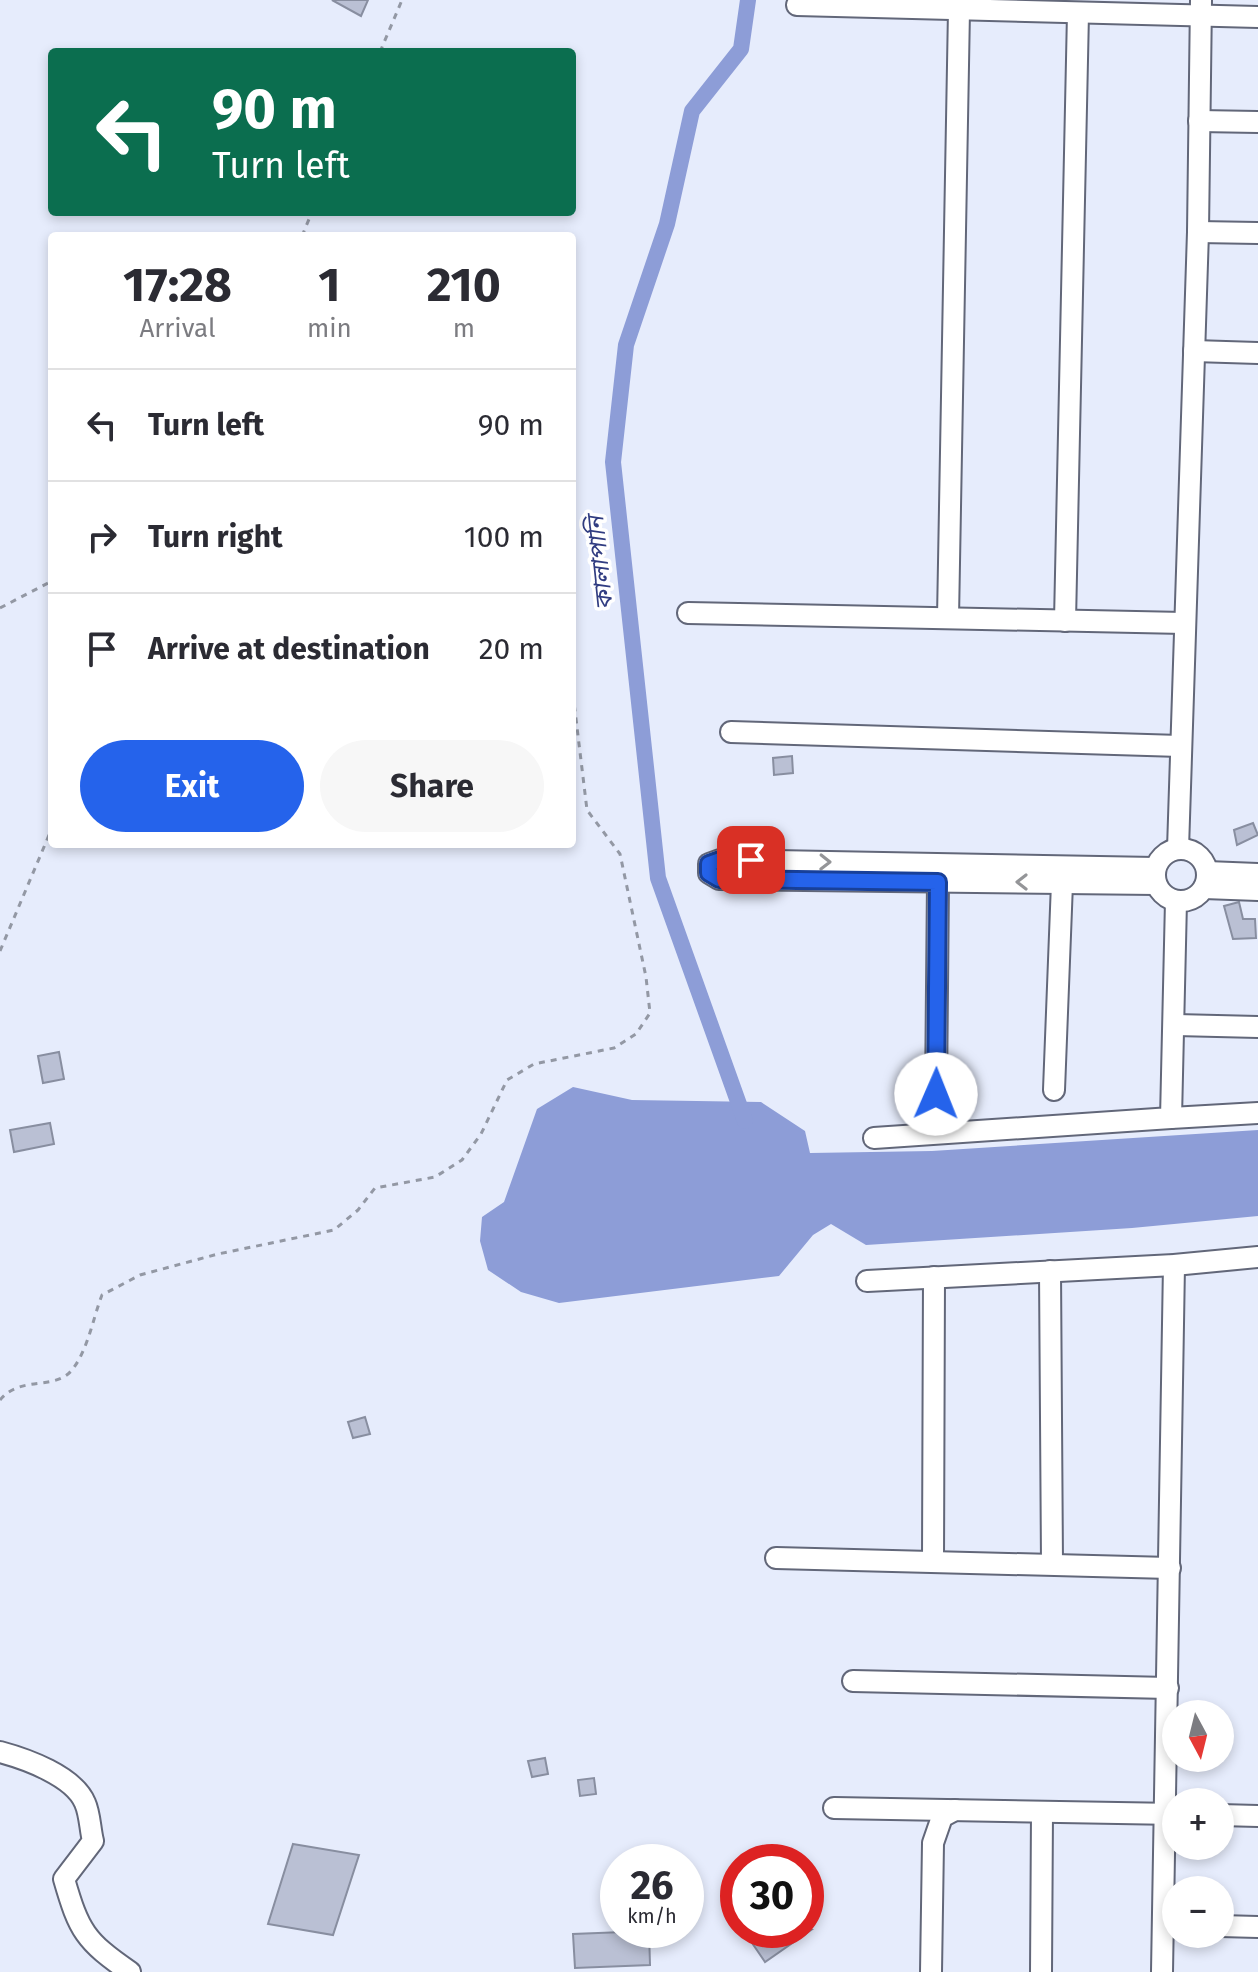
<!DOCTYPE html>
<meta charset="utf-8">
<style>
body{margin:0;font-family:"Fira Sans","Noto Sans Bengali",sans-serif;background:#f7f7f7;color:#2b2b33;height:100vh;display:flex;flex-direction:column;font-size:30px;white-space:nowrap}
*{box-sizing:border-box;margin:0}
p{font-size:26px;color:#7c7c81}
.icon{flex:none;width:44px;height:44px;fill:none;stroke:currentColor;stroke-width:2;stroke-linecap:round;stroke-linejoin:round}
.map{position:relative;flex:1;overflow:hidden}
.panel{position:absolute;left:48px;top:232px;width:528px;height:616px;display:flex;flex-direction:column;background:#fff;border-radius:8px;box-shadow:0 4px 12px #0003}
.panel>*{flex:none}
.guide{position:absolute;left:48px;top:48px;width:528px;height:168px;border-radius:8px;box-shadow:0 4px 12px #0003;background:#0b6e4f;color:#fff;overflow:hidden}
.needle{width:52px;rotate:173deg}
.controls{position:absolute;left:1162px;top:1700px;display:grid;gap:16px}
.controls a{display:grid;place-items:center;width:72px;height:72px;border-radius:50%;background:#fff;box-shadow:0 4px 12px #0003;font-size:40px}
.speed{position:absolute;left:600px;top:1844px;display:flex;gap:16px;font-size:40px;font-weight:700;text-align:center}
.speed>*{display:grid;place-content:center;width:104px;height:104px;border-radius:50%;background:#fff;box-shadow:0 4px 12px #0003;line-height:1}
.speed small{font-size:20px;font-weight:400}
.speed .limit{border:12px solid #d22;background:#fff;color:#111}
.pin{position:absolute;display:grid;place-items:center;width:68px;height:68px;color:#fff;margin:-34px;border-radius:16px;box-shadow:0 4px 12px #0006}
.me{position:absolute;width:88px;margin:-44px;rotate:1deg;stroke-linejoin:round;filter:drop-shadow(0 0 6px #0008)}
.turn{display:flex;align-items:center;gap:28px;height:168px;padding:0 32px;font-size:36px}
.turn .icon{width:104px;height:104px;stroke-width:2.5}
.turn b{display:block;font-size:56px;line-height:68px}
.eta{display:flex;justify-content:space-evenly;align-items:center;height:136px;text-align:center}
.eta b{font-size:48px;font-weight:700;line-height:56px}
.primary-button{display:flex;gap:16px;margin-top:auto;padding:16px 32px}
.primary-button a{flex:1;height:92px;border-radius:48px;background:#2563eb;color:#fff;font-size:32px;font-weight:700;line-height:92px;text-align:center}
.primary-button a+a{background:#f7f7f7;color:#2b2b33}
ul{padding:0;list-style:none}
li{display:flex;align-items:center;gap:24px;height:112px;padding:0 32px;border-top:2px solid #e1e1e2}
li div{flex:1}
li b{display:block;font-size:30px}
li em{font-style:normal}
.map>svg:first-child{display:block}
.water{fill:#8d9dd7}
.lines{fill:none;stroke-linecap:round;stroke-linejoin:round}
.canal{stroke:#8d9dd7;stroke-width:16}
.building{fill:#bac0d4;stroke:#888ea0;stroke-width:2}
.minor-casing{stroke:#626779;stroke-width:24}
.path{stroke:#9398a4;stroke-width:3;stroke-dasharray:6 6;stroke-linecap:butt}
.minor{stroke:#fff;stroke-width:20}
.oneway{stroke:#949598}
.route-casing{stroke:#184099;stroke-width:20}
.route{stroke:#2563eb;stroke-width:14}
.labels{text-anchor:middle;stroke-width:7;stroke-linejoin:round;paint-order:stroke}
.water-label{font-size:24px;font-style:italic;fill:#303c81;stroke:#fff}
</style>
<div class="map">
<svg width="1258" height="1972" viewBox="0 0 1258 1972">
<rect width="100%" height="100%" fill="#e6ecfc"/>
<path class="water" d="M573,1087L632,1100L761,1102L805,1131L810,1153L932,1151L1258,1130V1216L1132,1228L866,1245L831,1224L813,1235L779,1276L559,1303L521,1292L488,1270L480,1241L482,1217L504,1202L537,1109Z"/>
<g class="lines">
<path class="canal" d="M745,1121L658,878L613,462L626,345L667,224L692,111L741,49L748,0"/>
</g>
<g class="building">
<path d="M332,0H368L361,16Z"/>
<path d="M792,756L793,773L774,775L773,758Z"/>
<path d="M1253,823L1258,835L1237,845L1234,830Z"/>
<path d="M1239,902L1243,919H1255L1256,938L1233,939L1224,906Z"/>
<path d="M59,1052L64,1079L43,1083L38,1056Z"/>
<path d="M50,1123L54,1144L14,1152L10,1130Z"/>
<path d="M365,1417L370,1434L353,1438L348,1422Z"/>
<path d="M545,1758L548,1774L532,1777L528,1761Z"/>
<path d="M594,1778L596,1794L580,1796L578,1780Z"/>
<path d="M293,1844L359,1855L333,1935L268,1924Z"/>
<path d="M758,1930H811L765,1962L748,1937Z"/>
<path d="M649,1931L650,1965L575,1968L573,1934Z"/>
</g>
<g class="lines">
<defs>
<g id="minor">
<path d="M797,5L1258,17"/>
<path d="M1199,121L1258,122"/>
<path d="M1198,232L1258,233"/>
<path d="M1194,351L1258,353"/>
<path d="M688,613L1184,623"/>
<path d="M948,618L959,10"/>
<path d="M1065,621L1078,13"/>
<path d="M731,732L1180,746"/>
<circle cx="1181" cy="875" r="26"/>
<path d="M1178,849L1198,232L1201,0"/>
<path d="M1155,868L720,860L709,864V873L719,879L1156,884"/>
<path d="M1207,872L1258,874"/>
<path d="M1204,888L1258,890"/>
<path d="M1176,1025L1258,1027"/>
<path d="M1054,1090L1062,883"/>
<path d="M936,1094L938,882"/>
<path d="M1171,1118L1258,1113"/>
<path d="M874,1138L1171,1118L1176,901"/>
<path d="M1050,1271L1052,1564"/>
<path d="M867,1281L1174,1265L1258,1257"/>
<path d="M776,1558L1170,1568"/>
<path d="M933,1561L934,1277"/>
<path d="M853,1681L1168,1688"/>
<path d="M0,1752C26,1759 74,1776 85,1803C90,1814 90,1829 93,1841L64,1879C79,1931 85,1941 130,1972"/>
<path d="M834,1808L1176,1814"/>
<path d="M1220,1815L1258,1816"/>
<path d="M1220,1926L1258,1927"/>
<path d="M931,1972L933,1843L942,1817L955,1810"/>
<path d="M1041,1972L1042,1812"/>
<path d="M1162,1972L1174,1265"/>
</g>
</defs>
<use href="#minor" class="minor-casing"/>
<g class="path">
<path d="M380,52L402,0"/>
<path d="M302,236L312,212"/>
<path d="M0,608L52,581"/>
<path d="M0,951L52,828"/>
<path d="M0,1400C20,1375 55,1391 72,1370C88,1350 93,1318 102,1295L140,1275L218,1254L334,1230L358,1210L375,1188L435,1177L462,1160L481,1134L507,1080L534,1064L614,1048L636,1034L650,1013L646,977L620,854L587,810L572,686"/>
</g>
<use href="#minor" class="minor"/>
</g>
<defs><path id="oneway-chevron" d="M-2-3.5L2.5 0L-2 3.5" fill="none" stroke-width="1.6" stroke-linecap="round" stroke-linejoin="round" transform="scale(2)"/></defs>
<g class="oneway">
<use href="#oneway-chevron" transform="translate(825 862) rotate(1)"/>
<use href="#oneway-chevron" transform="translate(1022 882) rotate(-180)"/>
</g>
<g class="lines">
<defs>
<path id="route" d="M751,860H720L709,864V873L719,879L938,882L936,1094"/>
</defs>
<use href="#route" class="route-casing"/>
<use href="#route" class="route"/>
</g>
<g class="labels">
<g class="water-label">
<text transform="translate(600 563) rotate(-96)" y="8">কালাপানি</text>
</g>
</g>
</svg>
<div class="controls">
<a><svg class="needle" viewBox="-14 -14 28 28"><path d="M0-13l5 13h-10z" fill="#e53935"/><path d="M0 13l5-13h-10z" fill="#7c7c81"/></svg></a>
<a>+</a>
<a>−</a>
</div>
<div class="speed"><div>26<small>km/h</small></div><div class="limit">30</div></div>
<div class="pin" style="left:751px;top:860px;background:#d93025"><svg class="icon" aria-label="arrive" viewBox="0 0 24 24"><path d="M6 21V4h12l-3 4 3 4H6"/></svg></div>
<svg class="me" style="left:936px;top:1094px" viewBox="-20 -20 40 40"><circle r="19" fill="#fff"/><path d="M0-13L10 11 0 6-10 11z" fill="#2563eb"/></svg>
<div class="guide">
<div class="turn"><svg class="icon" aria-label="left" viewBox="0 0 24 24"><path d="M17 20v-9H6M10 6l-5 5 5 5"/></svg><div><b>90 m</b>Turn left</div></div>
</div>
<section class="panel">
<div class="eta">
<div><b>17:28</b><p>Arrival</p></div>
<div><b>1</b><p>min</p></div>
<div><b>210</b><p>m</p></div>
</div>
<ul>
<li><svg class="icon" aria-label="left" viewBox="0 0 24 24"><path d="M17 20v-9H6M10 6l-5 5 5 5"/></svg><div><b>Turn left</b></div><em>90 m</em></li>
<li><svg class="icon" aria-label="right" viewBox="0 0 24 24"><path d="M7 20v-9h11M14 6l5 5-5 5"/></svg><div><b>Turn right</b></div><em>100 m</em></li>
<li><svg class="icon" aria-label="arrive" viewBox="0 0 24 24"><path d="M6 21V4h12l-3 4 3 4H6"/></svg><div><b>Arrive at destination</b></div><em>20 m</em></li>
</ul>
<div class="primary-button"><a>Exit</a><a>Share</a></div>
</section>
</div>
